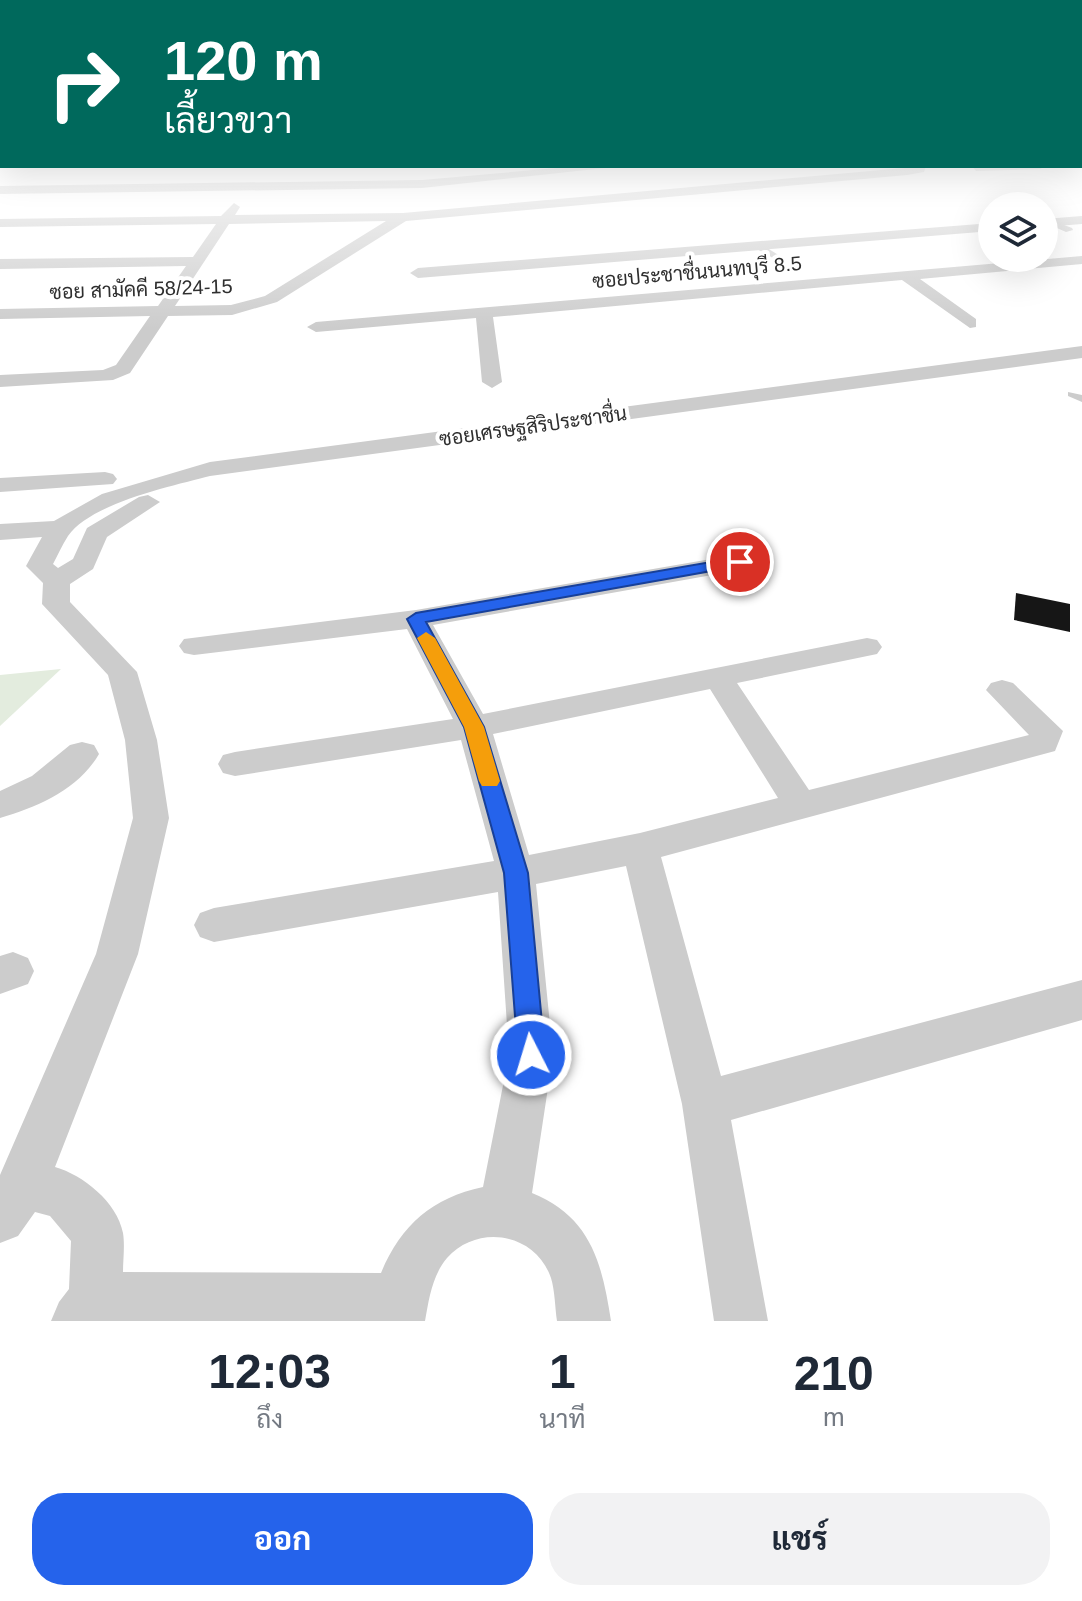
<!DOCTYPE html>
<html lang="th">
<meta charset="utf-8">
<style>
body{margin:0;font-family:Arial,Sarabun,sans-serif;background:#f2f2f3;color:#1f2937;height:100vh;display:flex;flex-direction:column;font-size:30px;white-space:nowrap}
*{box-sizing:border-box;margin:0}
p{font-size:26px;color:#747a83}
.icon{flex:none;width:44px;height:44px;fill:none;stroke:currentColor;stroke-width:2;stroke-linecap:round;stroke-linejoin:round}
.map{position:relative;height:1321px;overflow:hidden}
.panel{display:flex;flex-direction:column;background:#fff;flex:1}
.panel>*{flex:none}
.guide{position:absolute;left:0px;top:0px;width:1082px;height:168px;box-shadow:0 8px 32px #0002;background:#00695c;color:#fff;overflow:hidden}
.fabs{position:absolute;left:978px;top:192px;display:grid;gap:16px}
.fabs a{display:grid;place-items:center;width:80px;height:80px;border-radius:50%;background:#fff;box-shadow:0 8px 32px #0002;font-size:40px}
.pin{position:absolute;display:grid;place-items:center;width:68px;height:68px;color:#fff;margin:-34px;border:4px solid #fff;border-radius:50%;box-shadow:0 2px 8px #0007}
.me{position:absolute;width:88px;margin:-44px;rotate:355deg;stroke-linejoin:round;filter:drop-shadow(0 0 6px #0008)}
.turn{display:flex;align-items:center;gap:28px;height:168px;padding:0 32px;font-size:36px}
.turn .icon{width:104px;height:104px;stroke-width:2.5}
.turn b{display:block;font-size:56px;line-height:68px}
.eta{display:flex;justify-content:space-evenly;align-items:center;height:136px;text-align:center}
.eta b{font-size:48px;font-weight:700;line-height:56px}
.cta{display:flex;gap:16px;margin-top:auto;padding:16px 32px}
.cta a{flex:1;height:92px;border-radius:32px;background:#2563eb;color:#fff;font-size:32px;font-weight:700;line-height:92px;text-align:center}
.cta a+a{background:#f2f2f3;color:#1f2937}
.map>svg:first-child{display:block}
.green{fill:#e3ecde}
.building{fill:#161616}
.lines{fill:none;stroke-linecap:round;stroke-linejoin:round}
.lane{fill:#ccc;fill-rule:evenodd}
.street{fill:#ccc;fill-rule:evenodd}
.route{fill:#2563eb;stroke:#184099;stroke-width:2}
.slow{fill:#f59e0b}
.labels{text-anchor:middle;stroke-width:8;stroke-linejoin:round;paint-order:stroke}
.far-street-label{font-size:20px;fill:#2f2f2f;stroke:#fff}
</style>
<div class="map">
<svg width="1082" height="1321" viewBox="0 0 1082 1321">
<rect width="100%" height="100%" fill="#fff"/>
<path class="green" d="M61,669L0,726V675Z"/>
<path class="building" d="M1016,593L1070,604V632L1014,620Z"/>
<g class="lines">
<g class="lane">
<path d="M1051,220L1072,228L1073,230L1066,232L1048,224Z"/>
<path d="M755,244H761L780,256L773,258L755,248Z"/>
<path d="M1068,392L1082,395V402L1068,396Z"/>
</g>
<g class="street">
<rect x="0" y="159" width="2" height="6"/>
<path d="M1080,162H1082V168L1075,166H1080Z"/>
<path d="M579,166H623L422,188L0,194V186L422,180Z"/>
<path d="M926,166L924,172L907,175L406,221L277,302L232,315L168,316L130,373L113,380L0,387V375L103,370L116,365L150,316L0,319V309L158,306L186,266L0,269V259L193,257L216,224L0,227V219L221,216L234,203L240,207L235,215L403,213ZM386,221L265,296L231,305L175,306L229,224Z"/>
<path d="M972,166H1046L1040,169L976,171Z"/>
<path d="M1082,216V224L1044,227V219Z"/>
<path d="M992,223V231L418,278L410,273L418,268Z"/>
<path d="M1082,256V264L920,279L976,319V327L970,328L902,280L493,317L502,382L492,388L482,382L476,318L316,332L307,327L316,322Z"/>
<path d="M1082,346V358L210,476C172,486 91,503 68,536C62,545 58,555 53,564L58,568L73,559L87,528L139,497L148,495L160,502L107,537L93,569L70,584V602L137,672L157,740L169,818L138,954L55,1167C83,1175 117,1202 123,1233C125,1245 123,1260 123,1272L381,1273C401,1225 432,1198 483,1187L509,1055L498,892L214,942L200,937L194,925L200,913L214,908L494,861L461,740L235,776L223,773L218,764L223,755L235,752L453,719L407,629L194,655L184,653L179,646L184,639L416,610L740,554L749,556L753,562L749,568L740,570L433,625L483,714L867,638L877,640L882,647L877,654L737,683L809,790L1029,735L986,690L991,683L1002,680L1013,683L1063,731L1055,751L661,857L721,1076L1082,980V1020L731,1120L768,1321H714L682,1104L626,866L536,884L553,1055L532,1193C591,1217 602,1263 611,1321H557C555,1308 555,1291 551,1278C536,1233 478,1223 447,1258C432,1276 429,1299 425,1321H51L59,1302L69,1289L71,1241L50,1216L35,1212L18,1236L0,1243V1175L96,954L133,818L125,740L108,675L42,604L43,583L26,566L42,537L0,540V524L54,521L102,494L210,462ZM710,689L778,798L640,833L529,855L493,734Z"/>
<path d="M105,472L113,474L117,479L113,484L0,492V478Z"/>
<path d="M82,742L94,745L99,754C78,790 37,807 0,818V791L32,776L70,745Z"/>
<path d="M13,952L28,958L34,971L28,984L0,994V956Z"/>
</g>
</g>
<linearGradient id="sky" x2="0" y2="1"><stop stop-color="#9cc2e9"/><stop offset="0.44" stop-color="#fff"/><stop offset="1" stop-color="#fff" stop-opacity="0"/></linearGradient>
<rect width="1082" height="329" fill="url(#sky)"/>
<path class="route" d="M740,557L748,562L745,565L426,622L484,727L528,873L545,1055L541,1064L531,1068L522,1064L518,1055L504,873L464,727L407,619L416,613Z"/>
<path class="slow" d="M426,632L435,638L484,727L500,781L497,786H482L479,781L464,727L417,638Z"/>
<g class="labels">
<g class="far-street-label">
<text transform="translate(697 272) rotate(-5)" y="7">ซอยประชาชื่นนนทบุรี 8.5</text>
<text transform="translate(141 289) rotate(-2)" y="7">ซอย สามัคคี 58/24-15</text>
<text transform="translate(533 426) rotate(-8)" y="7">ซอยเศรษฐสิริประชาชื่น</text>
</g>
</g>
</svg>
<div class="fabs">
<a><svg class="icon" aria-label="layers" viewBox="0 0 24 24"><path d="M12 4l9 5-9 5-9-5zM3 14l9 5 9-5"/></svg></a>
</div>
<div class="pin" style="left:740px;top:562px;background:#d93025"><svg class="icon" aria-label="arrive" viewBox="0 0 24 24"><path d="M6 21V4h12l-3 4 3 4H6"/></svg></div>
<svg class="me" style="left:531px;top:1055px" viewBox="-20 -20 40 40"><circle r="17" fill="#2563eb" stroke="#fff" stroke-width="3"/><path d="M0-11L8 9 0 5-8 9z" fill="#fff"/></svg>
<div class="guide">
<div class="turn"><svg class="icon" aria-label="right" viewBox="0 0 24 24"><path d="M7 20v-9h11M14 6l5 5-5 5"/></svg><div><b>120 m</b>เลี้ยวขวา</div></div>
</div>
</div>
<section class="panel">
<div class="eta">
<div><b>12:03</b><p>ถึง</p></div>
<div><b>1</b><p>นาที</p></div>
<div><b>210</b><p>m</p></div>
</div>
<div class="cta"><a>ออก</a><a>แชร์</a></div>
</section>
